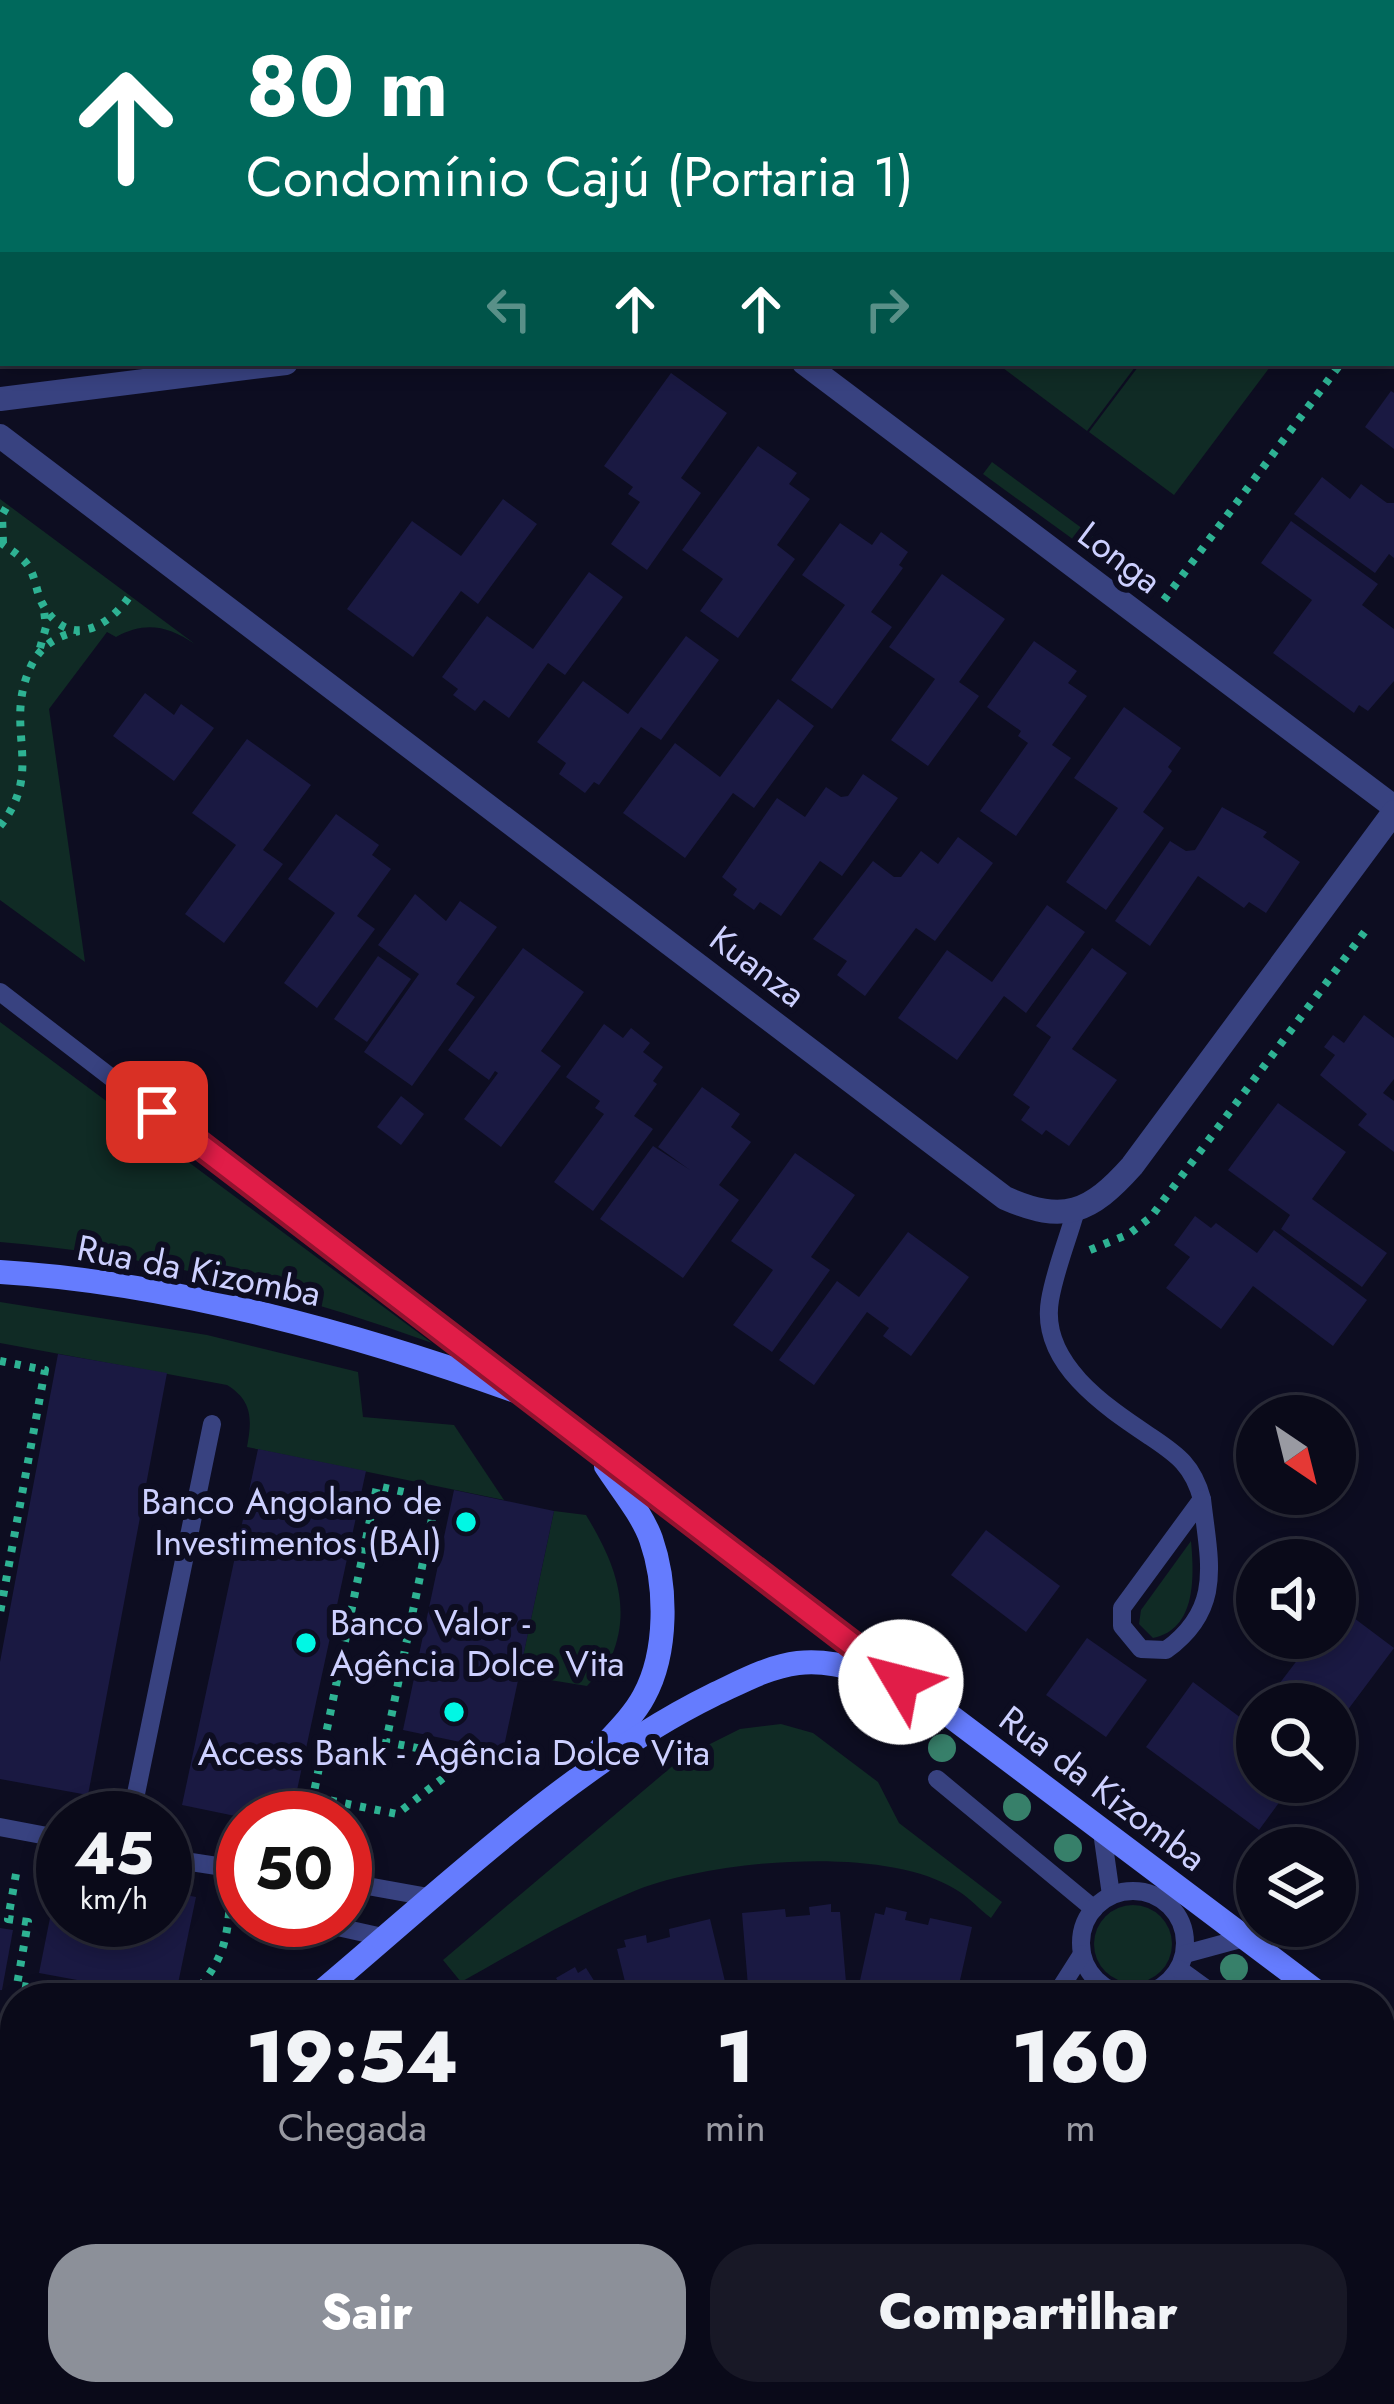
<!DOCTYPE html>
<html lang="pt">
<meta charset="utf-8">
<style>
body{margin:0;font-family:Jost,sans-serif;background:#181826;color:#f1f3f6;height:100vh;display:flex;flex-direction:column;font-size:45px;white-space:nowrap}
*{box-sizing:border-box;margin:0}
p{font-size:39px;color:#999aa2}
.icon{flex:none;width:66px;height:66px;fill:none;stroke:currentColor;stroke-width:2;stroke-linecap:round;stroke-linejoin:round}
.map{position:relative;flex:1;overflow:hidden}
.sheet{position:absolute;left:0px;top:1983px;width:1395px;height:423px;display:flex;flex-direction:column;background:#0a0a19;border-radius:48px 48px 0 0;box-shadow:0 6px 18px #0003,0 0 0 3px #2a2b38}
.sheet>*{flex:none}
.hud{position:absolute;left:0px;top:0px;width:1395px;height:366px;box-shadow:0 6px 18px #0003,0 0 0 3px #2a2b38;background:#00695c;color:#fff;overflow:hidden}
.needle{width:78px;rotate:145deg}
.buttons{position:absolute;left:1236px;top:1395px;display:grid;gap:24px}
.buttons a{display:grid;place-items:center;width:120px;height:120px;border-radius:50%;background:#0a0a19;box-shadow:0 6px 18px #0003,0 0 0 3px #2a2b38;font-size:60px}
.speed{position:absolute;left:36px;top:1791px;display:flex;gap:24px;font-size:60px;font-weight:700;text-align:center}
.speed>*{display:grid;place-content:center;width:156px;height:156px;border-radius:50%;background:#0a0a19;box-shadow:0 6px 18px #0003,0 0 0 3px #2a2b38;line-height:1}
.speed small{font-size:30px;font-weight:400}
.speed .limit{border:18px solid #d22;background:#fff;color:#111}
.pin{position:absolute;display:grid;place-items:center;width:102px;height:102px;color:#fff;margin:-51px;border-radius:24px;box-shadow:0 6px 18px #0006}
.me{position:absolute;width:132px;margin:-66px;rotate:307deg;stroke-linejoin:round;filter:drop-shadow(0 0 9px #0008)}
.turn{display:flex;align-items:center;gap:42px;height:252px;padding:0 48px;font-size:54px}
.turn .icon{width:156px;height:156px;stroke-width:2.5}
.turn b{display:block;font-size:84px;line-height:102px}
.lanes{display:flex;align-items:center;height:114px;padding:0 48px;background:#0003;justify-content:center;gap:60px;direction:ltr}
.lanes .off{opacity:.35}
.eta{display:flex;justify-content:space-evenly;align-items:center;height:204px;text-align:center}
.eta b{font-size:72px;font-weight:800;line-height:84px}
.action{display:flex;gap:24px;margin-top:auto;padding:24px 48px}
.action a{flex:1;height:138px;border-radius:48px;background:#8c9099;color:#fff;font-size:48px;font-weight:800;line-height:138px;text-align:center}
.action a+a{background:#181826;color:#f1f3f6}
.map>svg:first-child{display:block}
.green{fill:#102b25}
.building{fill:#1a1942}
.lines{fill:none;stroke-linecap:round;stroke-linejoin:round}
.path{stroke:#2eb293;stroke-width:8;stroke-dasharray:6 9;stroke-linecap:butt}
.lane{stroke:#384280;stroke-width:18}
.street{stroke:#384280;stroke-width:24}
.secondary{stroke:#657cfe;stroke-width:24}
.tree{fill:#37806a}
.route-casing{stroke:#92132f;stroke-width:30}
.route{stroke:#e11d48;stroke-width:21}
.poi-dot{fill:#01f7e4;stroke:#0d0d21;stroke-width:4.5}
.labels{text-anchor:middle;stroke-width:12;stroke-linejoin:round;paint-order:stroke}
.street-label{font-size:36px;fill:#cdd0ff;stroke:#0d0d21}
.poi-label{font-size:36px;fill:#cdd0ff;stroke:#0d0d21;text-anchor:end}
</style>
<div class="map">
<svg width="1394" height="2404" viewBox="0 0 1394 2404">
<rect width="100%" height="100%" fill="#0d0d21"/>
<g class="green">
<path d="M1006,363H1138L1087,431L1003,368Z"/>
<path d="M1141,363H1273L1174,495L1089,432Z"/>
<path d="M992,462L1151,579L1143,590L983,474Z"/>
<path d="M0,499L195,644C167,626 146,621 116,637L107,632L49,709L85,962L0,900Z"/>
<path d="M0,1022L432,1343C292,1293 149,1254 0,1242Z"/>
<path d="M0,1302L207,1335L358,1372L363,1417L454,1425L504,1500L247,1447C252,1420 253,1401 227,1385L0,1343Z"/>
<path d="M554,1511L586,1515C612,1558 633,1604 612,1655C608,1666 595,1677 587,1686L519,1675Z"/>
<path d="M1191,1541C1194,1575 1197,1629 1153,1638L1139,1624L1141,1610Z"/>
<path d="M781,1724L813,1733L878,1782L899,1823L1002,1902L991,1918C979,1909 968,1896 955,1889C883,1844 708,1860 632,1892C572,1917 517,1951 461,1982L443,1960L682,1758L740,1729Z"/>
<circle cx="1133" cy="1944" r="39"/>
</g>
<g class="building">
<path d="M671,373L727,413L681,478L701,493L647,570L611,544L640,502L628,494L633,487L604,466Z"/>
<path d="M1391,391L1394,393V449L1365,427Z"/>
<path d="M758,446L797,473L789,484L810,499L777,545L795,559L738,638L700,611L723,579L682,550Z"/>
<path d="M1322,477L1350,499L1361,484L1387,503H1394V558L1389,554L1375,573L1294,514Z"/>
<path d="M503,499L537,524L478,604L461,591L413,657L347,609L412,521L461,556Z"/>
<path d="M1291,521L1378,584L1362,605L1394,629V681L1368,711L1359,705L1354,713L1273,653L1312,600L1261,563Z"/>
<path d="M840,523L872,545L881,532L908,552L899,565L903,568L871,612L892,627L832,709L791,680L845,605L802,575Z"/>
<path d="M589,572L623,597L565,675L548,663L509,718L484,700L475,711L453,695L458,689L442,677L487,616L533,649Z"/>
<path d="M942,574L1005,619L959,682L979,696L928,766L891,740L935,679L889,647Z"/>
<path d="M686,636L719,660L661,740L641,727L599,785L594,782L585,793L559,774L566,763L537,742L583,681L628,714Z"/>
<path d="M1034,641L1077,671L1068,683L1087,696L1052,745L1071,758L1016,836L980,811L1028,743L1018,736L1021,731L987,707Z"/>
<path d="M145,693L174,715L181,704L214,728L174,781L113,736Z"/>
<path d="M778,699L814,726L754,808L733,793L685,858L623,813L675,743L720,777Z"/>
<path d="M1124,707L1181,748L1168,767L1172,771L1143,812L1164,828L1106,910L1066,882L1118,808L1074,778Z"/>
<path d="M247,739L311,785L263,850L283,864L224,943L185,914L236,845L192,813Z"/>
<path d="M863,774L898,798L842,876L820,861L781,916L760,902L754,910L733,895L737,889L722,877L777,798L805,817L826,787L841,797L848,796Z"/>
<path d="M1222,807L1267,832L1263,837L1300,862L1266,913L1249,902L1244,908L1198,876L1150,946L1115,921L1170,841L1186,851L1195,850Z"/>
<path d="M336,814L379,845L372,855L391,869L357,916L375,929L317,1008L284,983L335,913L288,879Z"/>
<path d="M958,837L993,863L935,941L916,928L865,996L837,975L847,961L813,939L873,861L894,877H901L921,851L938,864Z"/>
<path d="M415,894L446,921L460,901L497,927L456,984L475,997L412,1086L364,1052L419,974L378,945Z"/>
<path d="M1047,905L1085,932L1026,1013L1004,996L957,1060L898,1018L947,950L992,982Z"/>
<path d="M523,948L584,992L541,1051L561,1066L501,1147L464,1119L498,1073L495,1071L489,1080L448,1050Z"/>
<path d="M1092,948L1127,973L1072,1049L1117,1080L1069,1146L1046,1130L1042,1135L1021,1120L1030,1107L1013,1095L1051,1037L1036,1026Z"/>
<path d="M378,956L411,979L367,1042L334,1019Z"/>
<path d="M1364,1015L1394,1038V1079L1383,1093L1394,1101V1152L1358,1125L1367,1114L1320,1075L1335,1055L1324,1047L1333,1035L1344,1043Z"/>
<path d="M604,1024L623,1038L631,1028L650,1043L643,1052L663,1067L653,1081L657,1084L634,1116L653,1129L593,1211L554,1182L604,1114L595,1108L600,1101L566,1077Z"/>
<path d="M702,1087L740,1114L731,1127L751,1142L719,1185L739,1200L683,1278L600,1219L653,1146L690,1170L658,1147Z"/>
<path d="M401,1096L424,1114L401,1145L377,1127Z"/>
<path d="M1278,1103L1346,1152L1312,1199L1387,1253L1362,1287L1281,1229L1290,1215L1228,1170Z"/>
<path d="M795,1153L855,1195L811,1257L830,1270L772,1352L733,1325L773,1270L731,1241Z"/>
<path d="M1195,1216L1211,1228L1216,1223L1257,1253L1274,1230L1367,1300L1333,1346L1253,1286L1221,1329L1166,1288L1190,1257L1174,1245Z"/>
<path d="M908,1232L969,1277L911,1356L883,1336L889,1328L867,1312L814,1385L779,1360L837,1281L859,1297Z"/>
<path d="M58,1354L167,1373L88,1795L0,1779V1662Z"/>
<path d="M258,1449L366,1471L291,1818H245L182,1805Z"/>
<path d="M454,1490L554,1511L503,1751L403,1730Z"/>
<path d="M986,1530L1060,1586L1026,1632L951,1575Z"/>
<path d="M1338,1606L1394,1648L1335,1727V1704H1264L1314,1638H1335Z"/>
<path d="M1087,1638L1147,1680L1106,1737L1046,1695Z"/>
<path d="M1193,1682L1249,1724L1257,1714V1782H1294L1259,1830L1146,1747Z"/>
<path d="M61,1863L63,1920H165V1891L196,1897L175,1998L39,1973Z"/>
<path d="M831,1904V1912H840L847,1994L840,1995V1998H749L742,1913L785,1909L786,1917L810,1915L809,1907Z"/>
<path d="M886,1907L907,1912L905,1920L928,1925L930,1918L972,1927L956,1998H863L857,1994L875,1913L884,1915Z"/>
<path d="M710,1919L729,1998H629L617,1949L626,1947L624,1940L646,1935L647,1943L670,1937L669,1929Z"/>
<path d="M0,1928L13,1930L2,1990H0Z"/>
<path d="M575,1967L578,1973L586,1968L605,1998H541L560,1985L556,1978Z"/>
<path d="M1380,2219L1394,2230V2344L1387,2354L1380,2348Z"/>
<path d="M403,2391H483L466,2404H413Z"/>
<path d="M1019,2391H1108L1110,2404H1021Z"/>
</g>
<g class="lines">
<g class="path">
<path d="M1011,0L1012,3"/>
<path d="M951,3L972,0"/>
<path d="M1392,30H1394"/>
<path d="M0,119H3"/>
<path d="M1392,121H1394"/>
<path d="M1392,294L1394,291"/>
<path d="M0,353L3,355"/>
<path d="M0,542C10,550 22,556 29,567C36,579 36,591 42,603C67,650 108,629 131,594"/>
<path d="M3,543L2,515L10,501"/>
<path d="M1164,600L1341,363"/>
<path d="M40,648L46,627L44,610"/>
<path d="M0,826C47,768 0,726 33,662C44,643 58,636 79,631"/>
<path d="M1090,1250L1129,1234L1151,1217L1366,930"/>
<path d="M0,1361L45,1370L0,1613"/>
<path d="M309,1818L313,1797L377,1486L436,1499L386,1742L469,1758L397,1814L313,1797"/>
<path d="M16,1874L8,1919L28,1922L17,1985L94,1998"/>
<path d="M191,1998C225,1957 227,1943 231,1891"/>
<path d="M0,2145L15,2128"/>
<path d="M0,2346L3,2343"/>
</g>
<g class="lane">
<path d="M0,992L507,1382"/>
<path d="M1076,1210C1068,1239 1055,1270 1050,1300C1039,1363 1106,1407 1151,1437C1178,1455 1193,1466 1202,1499"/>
<path d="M1202,1499C1209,1562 1224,1608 1166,1650L1141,1649L1122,1626V1608Z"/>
<path d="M937,1779L1094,1909"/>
<path d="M131,1818L212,1424"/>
<path d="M0,1827L63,1839"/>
<path d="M1102,1832L1111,1895"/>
<path d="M165,1858L243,1870"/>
<path d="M345,1882L434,1898"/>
<circle cx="1133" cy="1943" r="52"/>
<path d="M306,1920L387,1938"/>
<path d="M1185,1954L1244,1938"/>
<path d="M1179,1969L1219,1998"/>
<path d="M1054,1998L1082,1954"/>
<path d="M1380,2117L1394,2128"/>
<path d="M107,2391L117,2404"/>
<path d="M131,2391L141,2404"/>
<path d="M945,2391L949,2404"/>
<path d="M1331,2391L1350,2404"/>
<path d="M249,2404L262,2391"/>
<path d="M624,2404L639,2391"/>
<path d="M1373,2404L1394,2380"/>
</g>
<g class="street">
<path d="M427,3L448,0"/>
<path d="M0,65H3"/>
<path d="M804,363L1394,807"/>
<path d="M0,399L286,363"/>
<path d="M0,436L1005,1198C1064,1224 1090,1213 1132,1166L1394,812"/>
</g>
<g class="secondary">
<path d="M0,1272C169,1282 362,1335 521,1393L1325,1998"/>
<path d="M590,1761C607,1741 632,1719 644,1696C668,1652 667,1585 651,1539C642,1514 621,1489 606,1466"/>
<path d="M314,1998C435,1897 572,1764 713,1695C741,1682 767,1667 798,1663C829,1659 857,1670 887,1678"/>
<path d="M1380,2039L1394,2050"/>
<path d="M0,2259L15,2246"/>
</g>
</g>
<g class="tree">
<circle cx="942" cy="1748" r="14"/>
<circle cx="1017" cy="1807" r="14"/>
<circle cx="1068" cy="1848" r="14"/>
<circle cx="1234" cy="1968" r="14"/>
</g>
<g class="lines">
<defs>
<path id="route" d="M157,1112L901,1682"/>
</defs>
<use href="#route" class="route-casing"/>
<use href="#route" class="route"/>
</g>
<g class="poi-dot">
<circle cx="466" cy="1522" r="12"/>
<circle cx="306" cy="1643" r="12"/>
<circle cx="454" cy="1712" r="12"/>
</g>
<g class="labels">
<g class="street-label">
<text transform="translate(1120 557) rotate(37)" y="13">Longa</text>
<text transform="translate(758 966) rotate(37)" y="13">Kuanza</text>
<text transform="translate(199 1270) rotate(11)" y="13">Rua da Kizomba</text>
<text transform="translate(1103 1788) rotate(37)" y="13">Rua da Kizomba</text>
</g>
<g class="poi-label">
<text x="442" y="1514">Banco Angolano de<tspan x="442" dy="41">Investimentos (BAI)</tspan></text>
<text x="330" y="1635" text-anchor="start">Banco Valor -<tspan x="330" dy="41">Agência Dolce Vita</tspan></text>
<text x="454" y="1765" text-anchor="middle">Access Bank - Agência Dolce Vita</text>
</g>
</g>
</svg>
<div class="buttons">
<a><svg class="needle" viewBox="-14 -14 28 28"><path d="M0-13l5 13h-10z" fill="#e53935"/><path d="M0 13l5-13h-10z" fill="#999aa2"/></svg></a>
<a><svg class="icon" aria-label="sound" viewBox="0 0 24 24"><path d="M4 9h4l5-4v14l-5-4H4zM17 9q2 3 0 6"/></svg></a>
<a><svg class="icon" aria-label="search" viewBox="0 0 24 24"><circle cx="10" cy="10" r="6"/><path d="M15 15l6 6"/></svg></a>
<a><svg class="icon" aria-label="layers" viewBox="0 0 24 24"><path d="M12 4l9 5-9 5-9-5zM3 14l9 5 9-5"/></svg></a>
</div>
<div class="speed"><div>45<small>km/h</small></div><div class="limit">50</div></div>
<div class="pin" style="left:157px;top:1112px;background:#d93025"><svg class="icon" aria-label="arrive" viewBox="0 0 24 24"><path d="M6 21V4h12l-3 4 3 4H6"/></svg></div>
<svg class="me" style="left:901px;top:1682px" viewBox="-20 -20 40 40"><circle r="19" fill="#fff"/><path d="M0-13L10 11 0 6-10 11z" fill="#e11d48"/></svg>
<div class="hud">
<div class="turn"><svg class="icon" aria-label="ahead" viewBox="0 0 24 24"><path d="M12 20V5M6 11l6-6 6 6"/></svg><div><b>80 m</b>Condomínio Cajú (Portaria 1)</div></div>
<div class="lanes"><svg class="icon off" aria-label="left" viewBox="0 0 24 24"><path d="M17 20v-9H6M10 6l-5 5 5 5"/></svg><svg class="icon" aria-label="ahead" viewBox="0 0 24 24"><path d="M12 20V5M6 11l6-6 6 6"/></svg><svg class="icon" aria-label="ahead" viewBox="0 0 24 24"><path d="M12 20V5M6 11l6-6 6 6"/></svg><svg class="icon off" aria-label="right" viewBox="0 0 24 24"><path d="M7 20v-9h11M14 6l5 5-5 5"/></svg></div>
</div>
<section class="sheet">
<div class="eta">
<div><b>19:54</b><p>Chegada</p></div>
<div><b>1</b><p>min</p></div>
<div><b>160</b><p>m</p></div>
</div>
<div class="action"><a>Sair</a><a>Compartilhar</a></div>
</section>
</div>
